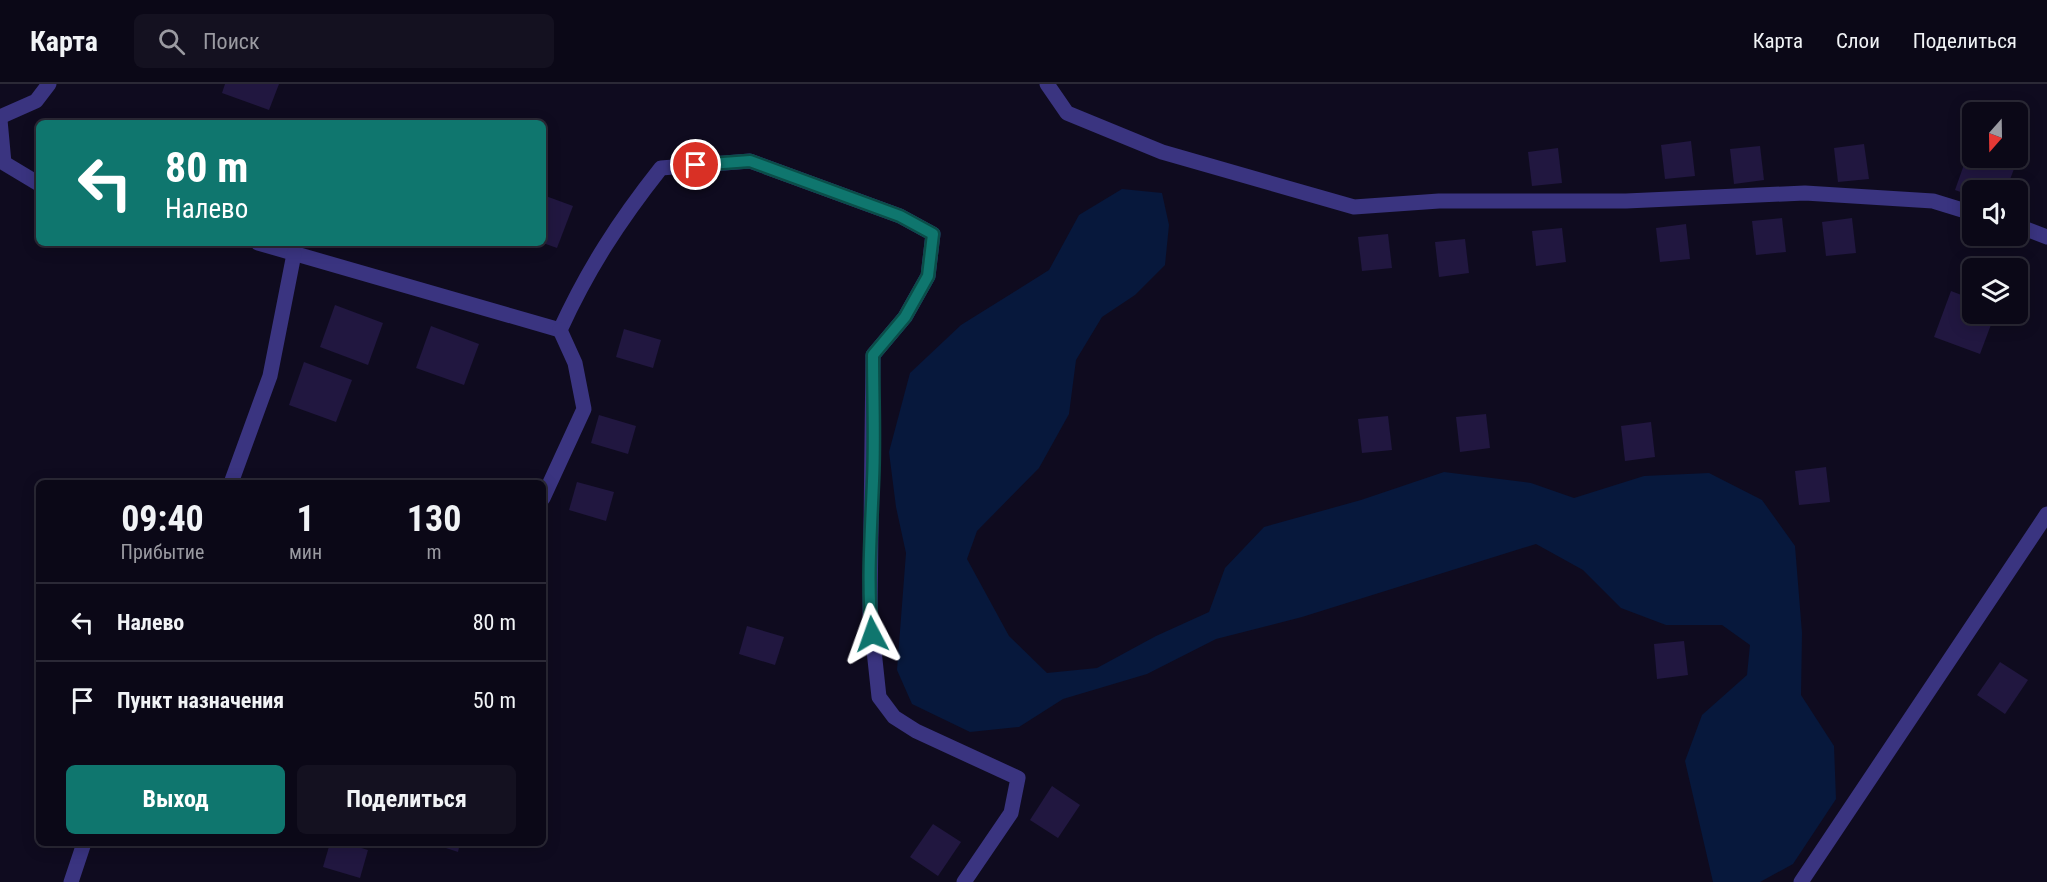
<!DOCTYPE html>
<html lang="ru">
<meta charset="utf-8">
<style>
body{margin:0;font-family:"Roboto Condensed",sans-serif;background:#141120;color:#f1f3f6;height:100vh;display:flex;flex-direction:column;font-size:22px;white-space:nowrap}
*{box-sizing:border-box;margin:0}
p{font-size:20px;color:#9a9aa1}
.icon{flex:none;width:33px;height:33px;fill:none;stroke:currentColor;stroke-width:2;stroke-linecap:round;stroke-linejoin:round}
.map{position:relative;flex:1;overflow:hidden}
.drawer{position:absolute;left:36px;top:396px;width:510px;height:366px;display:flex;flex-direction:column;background:#0b0817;border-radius:9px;box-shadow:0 3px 15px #0003,0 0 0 2px #2b2936}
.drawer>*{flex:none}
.guide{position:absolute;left:36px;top:36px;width:510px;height:126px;border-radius:9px;box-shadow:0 3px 15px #0003,0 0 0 2px #2b2936;background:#0f766e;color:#fff;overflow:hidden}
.needle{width:39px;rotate:200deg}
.fabs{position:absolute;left:1962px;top:18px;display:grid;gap:12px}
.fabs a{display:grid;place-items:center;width:66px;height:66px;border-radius:9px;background:#0b0817;box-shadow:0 3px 15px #0003,0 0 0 2px #2b2936;font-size:30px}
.pin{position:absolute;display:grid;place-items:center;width:51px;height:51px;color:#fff;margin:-26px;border:3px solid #fff;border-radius:50%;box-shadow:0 2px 6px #0007}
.me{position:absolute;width:66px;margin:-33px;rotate:356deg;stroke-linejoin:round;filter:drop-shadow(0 0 4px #0008)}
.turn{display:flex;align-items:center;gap:21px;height:126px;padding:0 30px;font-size:27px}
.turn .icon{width:78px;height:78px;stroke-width:2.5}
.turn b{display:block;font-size:42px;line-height:51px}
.eta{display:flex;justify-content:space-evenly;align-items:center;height:102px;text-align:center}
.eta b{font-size:36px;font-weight:700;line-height:42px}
.primary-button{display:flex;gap:12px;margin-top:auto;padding:12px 30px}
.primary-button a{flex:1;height:69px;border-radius:9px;background:#0f766e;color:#fff;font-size:24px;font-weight:700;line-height:69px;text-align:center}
.primary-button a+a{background:#141120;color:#f1f3f6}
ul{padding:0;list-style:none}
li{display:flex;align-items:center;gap:18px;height:78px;padding:0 30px;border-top:2px solid #2b2936}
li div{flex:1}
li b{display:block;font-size:22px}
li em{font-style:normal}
header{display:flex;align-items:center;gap:36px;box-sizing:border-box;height:84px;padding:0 30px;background:#0b0817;border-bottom:2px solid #2b2936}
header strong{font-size:28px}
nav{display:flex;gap:33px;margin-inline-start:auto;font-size:21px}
.search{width:420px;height:54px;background:#141120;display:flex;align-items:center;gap:15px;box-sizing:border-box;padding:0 21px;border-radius:9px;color:#9a9aa1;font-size:22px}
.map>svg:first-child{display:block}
.water{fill:#07183c}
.building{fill:#211740}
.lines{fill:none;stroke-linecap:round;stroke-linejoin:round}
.lane{stroke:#3a3480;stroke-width:15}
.street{stroke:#3a3480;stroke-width:15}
.route-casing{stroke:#0a4d48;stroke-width:15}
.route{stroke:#0f766e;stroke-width:10}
</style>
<header>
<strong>Карта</strong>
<div class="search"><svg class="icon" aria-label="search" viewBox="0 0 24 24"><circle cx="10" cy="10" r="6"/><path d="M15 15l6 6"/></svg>Поиск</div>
<nav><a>Карта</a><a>Слои</a><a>Поделиться</a></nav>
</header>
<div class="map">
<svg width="2047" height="798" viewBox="0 0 2047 798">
<rect width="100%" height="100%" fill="#0f0b1f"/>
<path class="water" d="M1122,105L1162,109L1169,141L1165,181L1135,211L1102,233L1076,276L1069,330L1039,384L977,447L967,475L1009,552L1047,589L1097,584L1156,552L1209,528L1225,484L1264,443L1361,416L1444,388L1531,399L1574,414L1644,392L1709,389L1762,416L1795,462L1802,549L1801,611L1834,662L1836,715L1793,780L1760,798H1713L1685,677L1702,631L1747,591L1750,561L1722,541H1666L1621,524L1583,486L1536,460L1302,533L1216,555L1147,590L1063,615L1019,643L970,648L912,620L897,586L906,469L896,423L889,368L910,289L961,241L1049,186L1079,131Z"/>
<g class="building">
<path d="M225,0H279L269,26L222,9Z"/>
<path d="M1691,57L1695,92L1665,95L1661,61Z"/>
<path d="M1972,58V74H2009L2017,77L2006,106H1972V112L1955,106Z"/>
<path d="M1864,60L1869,95L1838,98L1834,64Z"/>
<path d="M1760,62L1764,96L1734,100L1730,65Z"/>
<path d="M1558,64L1562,99L1532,102L1528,68Z"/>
<path d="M543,111L573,122L557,164L543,159Z"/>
<path d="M1782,134L1786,168L1756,171L1752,137Z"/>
<path d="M1852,134L1856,169L1826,172L1822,138Z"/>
<path d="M1686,140L1690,175L1660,178L1656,144Z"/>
<path d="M1562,144L1566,178L1536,182L1532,147Z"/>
<path d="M1388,150L1392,184L1362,187L1358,153Z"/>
<path d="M1465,155L1469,189L1439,193L1435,158Z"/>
<path d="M1951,207L1972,215V230H1995L1980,270L1934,253Z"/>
<path d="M335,221L383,239L368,281L320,263Z"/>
<path d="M431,242L479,260L464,301L416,284Z"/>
<path d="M624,245L661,256L653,284L616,273Z"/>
<path d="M304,278L352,296L336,338L289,321Z"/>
<path d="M1486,330L1490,364L1460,368L1456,333Z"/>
<path d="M599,331L636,342L628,370L591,359Z"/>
<path d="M1388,332L1392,366L1362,369L1358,335Z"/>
<path d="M1651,338L1655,373L1625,377L1621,342Z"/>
<path d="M1826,383L1830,418L1799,421L1795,387Z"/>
<path d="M577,398L614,408L606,437L569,426Z"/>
<path d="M747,542L784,553L775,581L739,570Z"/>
<path d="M1684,557L1688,591L1657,595L1654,560Z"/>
<path d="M2000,578L2028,596L2005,630L1977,611Z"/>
<path d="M1052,702L1080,721L1058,754L1030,736Z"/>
<path d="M933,740L961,758L938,792L910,773Z"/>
<path d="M330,759H345L368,766L360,794L323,783Z"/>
<path d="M431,759H460L458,768Z"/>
</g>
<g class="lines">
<g class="lane">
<path d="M1047,0L1067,29L1162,68L1354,123L1439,117H1626L1805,109L1933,117L1972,129"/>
<path d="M0,36L4,79L39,100"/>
<path d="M2018,142L2047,153"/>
<path d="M258,159L560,246C588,185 619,137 661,84L750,77L900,132L933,150L928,192L905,233L873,271L870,529L879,613L894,633L916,647L1018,694L1011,729L964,798"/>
<path d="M231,399L270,292L294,170"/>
<path d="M543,414L584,325L575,279L560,246"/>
<path d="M71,798L84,759"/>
</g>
<g class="street">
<path d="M0,33L36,17L49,0"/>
<path d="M1801,798L2047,430"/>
</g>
</g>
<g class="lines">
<defs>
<path id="route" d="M696,81L750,77L900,132L933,150L928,192L905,233L873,271C873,313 875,355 873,397C871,448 867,499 872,550"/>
</defs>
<use href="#route" class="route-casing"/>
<use href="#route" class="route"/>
</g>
</svg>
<div class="fabs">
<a><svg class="needle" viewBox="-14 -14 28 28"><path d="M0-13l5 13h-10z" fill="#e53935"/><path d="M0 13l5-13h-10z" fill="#9a9aa1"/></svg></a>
<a><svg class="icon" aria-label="sound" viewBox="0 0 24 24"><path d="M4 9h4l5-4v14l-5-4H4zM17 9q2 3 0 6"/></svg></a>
<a><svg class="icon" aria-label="layers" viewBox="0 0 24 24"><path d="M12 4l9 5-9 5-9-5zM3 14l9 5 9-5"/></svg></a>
</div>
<div class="pin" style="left:696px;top:81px;background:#d93025"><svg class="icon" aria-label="arrive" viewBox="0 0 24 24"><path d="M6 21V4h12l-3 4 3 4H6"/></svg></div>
<svg class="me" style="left:872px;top:550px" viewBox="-20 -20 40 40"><path d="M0-17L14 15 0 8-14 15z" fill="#0f766e" stroke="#fff" stroke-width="4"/></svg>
<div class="guide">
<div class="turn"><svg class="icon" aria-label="left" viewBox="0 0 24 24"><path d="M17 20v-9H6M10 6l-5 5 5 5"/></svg><div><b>80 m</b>Налево</div></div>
</div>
<section class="drawer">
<div class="eta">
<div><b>09:40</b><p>Прибытие</p></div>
<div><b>1</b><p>мин</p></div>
<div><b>130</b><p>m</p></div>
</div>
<ul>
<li><svg class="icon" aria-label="left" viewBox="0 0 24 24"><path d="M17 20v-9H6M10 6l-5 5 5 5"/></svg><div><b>Налево</b></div><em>80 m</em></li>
<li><svg class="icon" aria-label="arrive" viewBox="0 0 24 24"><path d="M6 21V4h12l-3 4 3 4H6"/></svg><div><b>Пункт назначения</b></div><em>50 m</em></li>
</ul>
<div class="primary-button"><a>Выход</a><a>Поделиться</a></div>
</section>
</div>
